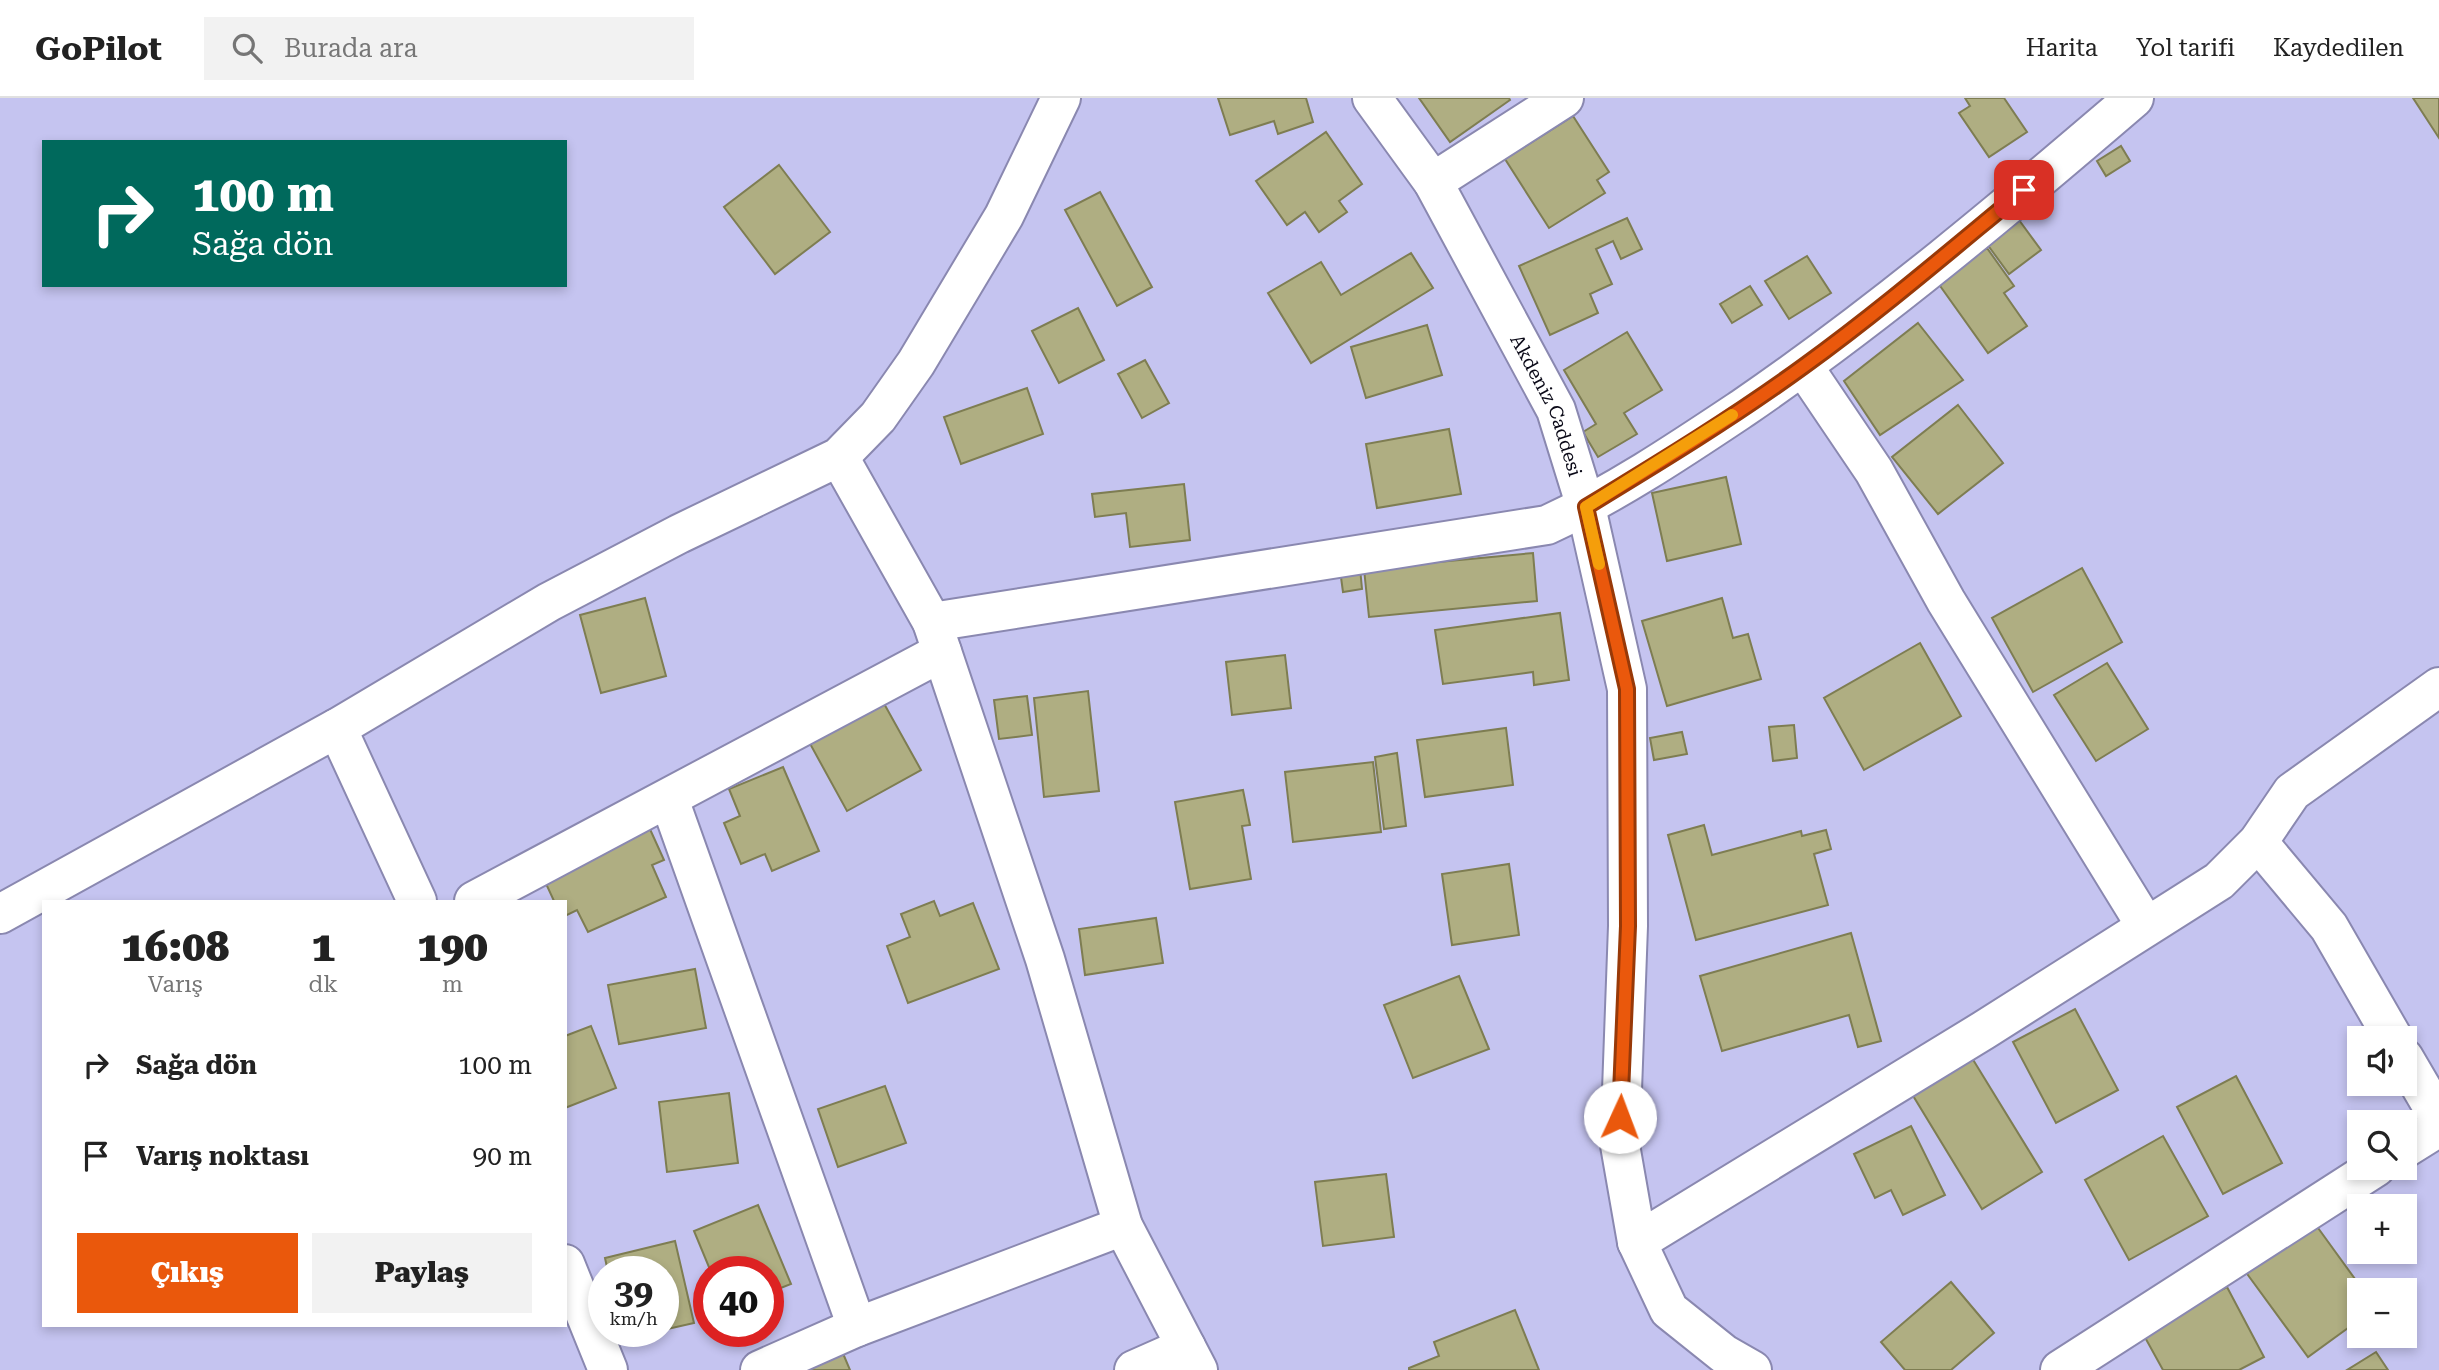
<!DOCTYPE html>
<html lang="tr">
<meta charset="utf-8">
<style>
body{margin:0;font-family:"Roboto Serif",serif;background:#f2f2f2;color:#222;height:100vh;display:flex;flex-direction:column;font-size:26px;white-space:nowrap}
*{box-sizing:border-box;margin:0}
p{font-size:23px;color:#767676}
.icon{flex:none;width:38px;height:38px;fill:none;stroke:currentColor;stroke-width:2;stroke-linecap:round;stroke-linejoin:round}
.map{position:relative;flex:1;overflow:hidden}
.sheet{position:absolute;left:42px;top:802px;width:525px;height:427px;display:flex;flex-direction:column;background:#fff;border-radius:0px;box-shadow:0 4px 10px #0003}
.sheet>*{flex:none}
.guide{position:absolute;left:42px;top:42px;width:525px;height:147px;border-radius:0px;box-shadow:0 4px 10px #0003;background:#00695c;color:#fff;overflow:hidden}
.controls{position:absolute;left:2347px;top:928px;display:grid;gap:14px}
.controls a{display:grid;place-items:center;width:70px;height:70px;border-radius:0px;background:#fff;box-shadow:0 4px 10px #0003;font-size:35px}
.speed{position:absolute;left:588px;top:1158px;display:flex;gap:14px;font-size:35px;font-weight:700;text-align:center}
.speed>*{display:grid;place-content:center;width:91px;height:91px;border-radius:50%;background:#fff;box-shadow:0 4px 10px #0003;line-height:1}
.speed small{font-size:18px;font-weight:400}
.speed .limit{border:10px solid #d22;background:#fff;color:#111}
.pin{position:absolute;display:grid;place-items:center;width:60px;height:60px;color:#fff;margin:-30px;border-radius:14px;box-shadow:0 4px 10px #0006}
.me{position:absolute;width:77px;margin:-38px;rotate:2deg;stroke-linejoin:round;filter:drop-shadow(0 0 5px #0008)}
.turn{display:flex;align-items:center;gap:24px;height:147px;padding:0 35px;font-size:32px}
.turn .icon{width:91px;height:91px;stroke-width:2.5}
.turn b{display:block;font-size:49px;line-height:60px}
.eta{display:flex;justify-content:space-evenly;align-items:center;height:119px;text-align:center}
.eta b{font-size:42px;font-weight:800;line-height:49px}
.action{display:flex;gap:14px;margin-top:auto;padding:14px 35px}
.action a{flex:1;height:80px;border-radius:0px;background:#ea580c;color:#fff;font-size:28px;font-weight:800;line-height:80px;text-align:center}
.action a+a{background:#f2f2f2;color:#222}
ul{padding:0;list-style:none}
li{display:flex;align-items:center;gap:21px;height:91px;padding:0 35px}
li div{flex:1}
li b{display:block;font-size:26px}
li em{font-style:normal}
header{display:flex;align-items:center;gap:42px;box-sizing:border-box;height:98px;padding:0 35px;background:#fff;border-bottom:2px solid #e0e0e0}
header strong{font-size:33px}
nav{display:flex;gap:38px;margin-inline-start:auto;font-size:24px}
.search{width:490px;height:63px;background:#f2f2f2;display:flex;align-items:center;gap:18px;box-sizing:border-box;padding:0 24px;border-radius:0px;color:#767676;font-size:26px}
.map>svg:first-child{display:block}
.building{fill:#afae82;stroke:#7e7d52;stroke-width:2}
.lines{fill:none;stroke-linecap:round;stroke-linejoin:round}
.street-casing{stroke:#8a88b0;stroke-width:42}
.secondary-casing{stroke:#8a88b0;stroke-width:42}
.street{stroke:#fff;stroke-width:38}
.secondary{stroke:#fff;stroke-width:38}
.route-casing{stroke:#983908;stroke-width:18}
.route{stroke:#ea580c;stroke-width:12}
.slow{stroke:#f59e0b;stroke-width:12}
.labels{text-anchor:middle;stroke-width:6;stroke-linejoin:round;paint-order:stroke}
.street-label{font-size:19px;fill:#0a0917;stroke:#c5c4f0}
</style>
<header>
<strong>GoPilot</strong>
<div class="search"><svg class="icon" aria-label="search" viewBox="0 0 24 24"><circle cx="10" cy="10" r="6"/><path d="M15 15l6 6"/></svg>Burada ara</div>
<nav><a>Harita</a><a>Yol tarifi</a><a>Kaydedilen</a></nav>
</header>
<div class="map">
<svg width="2439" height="1272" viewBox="0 0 2439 1272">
<rect width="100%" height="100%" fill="#c5c4f0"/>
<g class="building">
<path d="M1218,0H1306L1313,24L1278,36L1274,23L1230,37Z"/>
<path d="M1419,0H1509L1510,2L1450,44Z"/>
<path d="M1965,0H2004L2027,34L1989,59L1959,15L1970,8Z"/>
<path d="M2413,0H2439V40Z"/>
<path d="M1573,18L1609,74L1597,82L1605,95L1549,130L1505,61Z"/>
<path d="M1326,34L1362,86L1339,103L1347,114L1319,134L1305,114L1287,127L1256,83Z"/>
<path d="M2121,48L2130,63L2106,78L2097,63Z"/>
<path d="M779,67L830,134L775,176L724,109Z"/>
<path d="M1100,94L1152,189L1117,208L1065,112Z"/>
<path d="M1627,120L1642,151L1621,161L1613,143L1596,151L1612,186L1590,196L1598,215L1550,237L1519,168Z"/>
<path d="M2019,122L2041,152L2009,176L1987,146Z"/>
<path d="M1987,150L2014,188L2004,195L2027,228L1988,255L1938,185Z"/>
<path d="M1411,155L1433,190L1311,265L1268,195L1321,164L1341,197Z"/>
<path d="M1807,158L1831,195L1789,221L1765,183Z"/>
<path d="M1750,188L1762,207L1732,225L1720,206Z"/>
<path d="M1078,210L1104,262L1059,285L1032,233Z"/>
<path d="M1918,225L1963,282L1880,337L1844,283Z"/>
<path d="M1427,227L1442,277L1366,300L1351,249Z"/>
<path d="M1627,234L1662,292L1624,315L1637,336L1598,359L1583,334L1596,326L1564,272Z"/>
<path d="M1145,262L1169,305L1142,320L1118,276Z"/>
<path d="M1027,290L1043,336L961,366L944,319Z"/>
<path d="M1958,307L2003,365L1938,416L1892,359Z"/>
<path d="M1449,331L1461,396L1377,410L1366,346Z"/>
<path d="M1726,379L1741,446L1667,463L1652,395Z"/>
<path d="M1184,386L1190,442L1130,449L1126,415L1095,419L1092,396Z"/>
<path d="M1533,455L1537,503L1369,519L1364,471Z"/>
<path d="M1360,470L1362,491L1343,494L1340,472Z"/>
<path d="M2082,470L2122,544L2033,594L1992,520Z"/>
<path d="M645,500L666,578L601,595L580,517Z"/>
<path d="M1722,500L1733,540L1748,536L1761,581L1667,608L1642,523Z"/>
<path d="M1560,515L1569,582L1534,587L1533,574L1443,586L1435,532Z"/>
<path d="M1920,545L1961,618L1864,672L1824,600Z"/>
<path d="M1285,557L1291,610L1232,617L1226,564Z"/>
<path d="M2107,565L2148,631L2096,663L2054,597Z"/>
<path d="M1088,593L1099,693L1044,699L1034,600Z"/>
<path d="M1027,598L1032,637L999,641L994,602Z"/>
<path d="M882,602L921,672L847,713L808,642Z"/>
<path d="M1794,627L1797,660L1773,663L1769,629Z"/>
<path d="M1506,630L1513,687L1425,699L1417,642Z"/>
<path d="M1682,634L1687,656L1654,662L1650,640Z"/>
<path d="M1397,655L1406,728L1384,731L1375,659Z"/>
<path d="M1373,664L1381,734L1293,744L1285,674Z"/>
<path d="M783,669L819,753L772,773L765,756L741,766L724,725L740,718L729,691Z"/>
<path d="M1243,692L1250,727L1242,728L1251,781L1190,791L1175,704Z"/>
<path d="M1704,727L1712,757L1801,733L1802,738L1826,732L1831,751L1814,756L1828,807L1696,842L1668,737Z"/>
<path d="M649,729L664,762L652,767L666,799L588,834L577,812L565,818V803H554L542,777Z"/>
<path d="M1509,766L1519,837L1452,847L1442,776Z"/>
<path d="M934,803L940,818L973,805L999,871L908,905L887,848L910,839L901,816Z"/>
<path d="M1156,820L1163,865L1085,877L1079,831Z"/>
<path d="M1851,835L1881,943L1858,949L1849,917L1722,953L1700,878Z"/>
<path d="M695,871L706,930L619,946L608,887Z"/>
<path d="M1459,878L1489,951L1413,980L1384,907Z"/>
<path d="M2075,911L2118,992L2056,1025L2013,944Z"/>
<path d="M591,928L616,990L565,1010V938Z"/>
<path d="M1972,960L2042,1074L1982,1111L1912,996Z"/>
<path d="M2236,978L2282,1065L2223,1096L2177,1009Z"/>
<path d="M885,988L906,1045L838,1069L818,1011Z"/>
<path d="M729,995L738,1065L667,1074L659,1004Z"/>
<path d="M1911,1028L1945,1097L1903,1117L1891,1092L1875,1100L1854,1056Z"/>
<path d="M2163,1038L2208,1118L2129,1162L2085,1082Z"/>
<path d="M1386,1076L1394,1139L1323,1148L1315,1084Z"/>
<path d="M758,1107L791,1186L768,1195V1174H711L694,1133Z"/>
<path d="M2313,1123L2363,1192H2359V1222L2308,1259L2245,1173Z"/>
<path d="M675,1143L694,1225L663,1232V1174H608L605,1160Z"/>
<path d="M1951,1184L1994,1235L1951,1272H1905L1881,1244Z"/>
<path d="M2227,1189L2264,1259L2239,1272H2163L2142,1234Z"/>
<path d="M1515,1212L1539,1272H1409V1270L1439,1258L1434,1244Z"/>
<path d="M622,1234H657L624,1242Z"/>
<path d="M839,1246L850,1272H791Z"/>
<path d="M2376,1254L2388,1272H2347Z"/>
</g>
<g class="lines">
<defs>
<g id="street">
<path d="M1433,84L1564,0"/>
<path d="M1803,268L1874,373L1946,503L2146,828"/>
<path d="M839,359L932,524L1045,861L1123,1128L1198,1272"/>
<path d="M932,524L1547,427C1616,395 1680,352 1743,310C1880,216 2008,108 2134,0"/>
<path d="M337,630L417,803"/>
<path d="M669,701L857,1229"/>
<path d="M2258,744L2329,829L2393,940"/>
<path d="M474,803L942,554"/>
<path d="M0,816L337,630L549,504L679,436L839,359L878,319L916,265L1004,118L1061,0"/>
<path d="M2404,960L2439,1020"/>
<path d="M2404,1051L2439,1029"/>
<path d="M1637,1144L1984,932L2219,783L2258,744L2292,694L2439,589"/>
<path d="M565,1166L608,1272"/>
<path d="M760,1272L857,1229L1123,1128"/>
<path d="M1134,1272L1186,1249"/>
<path d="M2060,1272L2376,1069"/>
</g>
<g id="secondary">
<path id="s1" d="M1372,0L1433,84L1556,312L1586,409L1627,591L1628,828L1620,1047L1637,1144L1669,1212L1724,1256L1752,1272"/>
</g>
</defs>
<use href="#street" class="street-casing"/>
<use href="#secondary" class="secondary-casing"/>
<use href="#street" class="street"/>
<use href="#secondary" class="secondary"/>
</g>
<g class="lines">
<defs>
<path id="route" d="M1620,1019L1628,828L1627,591L1586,409C1660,364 1734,319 1804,268C1880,213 1951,152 2024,92"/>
</defs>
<use href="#route" class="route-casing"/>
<use href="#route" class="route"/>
<path class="slow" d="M1599,466L1586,409L1732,317"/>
</g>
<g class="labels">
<g class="street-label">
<text dy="7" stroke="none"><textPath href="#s1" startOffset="355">Akdeniz Caddesi</textPath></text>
</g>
</g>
</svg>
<div class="controls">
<a><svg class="icon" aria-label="sound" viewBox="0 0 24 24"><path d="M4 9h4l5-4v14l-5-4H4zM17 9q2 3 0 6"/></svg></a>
<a><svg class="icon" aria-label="search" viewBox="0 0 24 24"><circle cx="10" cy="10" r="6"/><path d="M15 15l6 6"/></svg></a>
<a>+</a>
<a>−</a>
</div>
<div class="speed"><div>39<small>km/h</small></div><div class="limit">40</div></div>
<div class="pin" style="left:2024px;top:92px;background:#d93025"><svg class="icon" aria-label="arrive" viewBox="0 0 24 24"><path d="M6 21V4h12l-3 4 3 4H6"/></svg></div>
<svg class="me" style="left:1620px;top:1019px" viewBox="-20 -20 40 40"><circle r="19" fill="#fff"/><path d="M0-13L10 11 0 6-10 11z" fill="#ea580c"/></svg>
<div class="guide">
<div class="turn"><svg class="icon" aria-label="right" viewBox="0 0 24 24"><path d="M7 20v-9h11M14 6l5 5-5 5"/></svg><div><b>100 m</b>Sağa dön</div></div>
</div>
<section class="sheet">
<div class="eta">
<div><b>16:08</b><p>Varış</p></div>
<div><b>1</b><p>dk</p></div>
<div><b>190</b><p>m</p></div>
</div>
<ul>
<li><svg class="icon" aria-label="right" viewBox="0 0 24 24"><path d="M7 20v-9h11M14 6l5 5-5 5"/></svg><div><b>Sağa dön</b></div><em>100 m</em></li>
<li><svg class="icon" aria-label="arrive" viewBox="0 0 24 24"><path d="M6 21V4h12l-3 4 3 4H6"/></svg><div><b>Varış noktası</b></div><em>90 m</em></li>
</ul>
<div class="action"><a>Çıkış</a><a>Paylaş</a></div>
</section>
</div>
